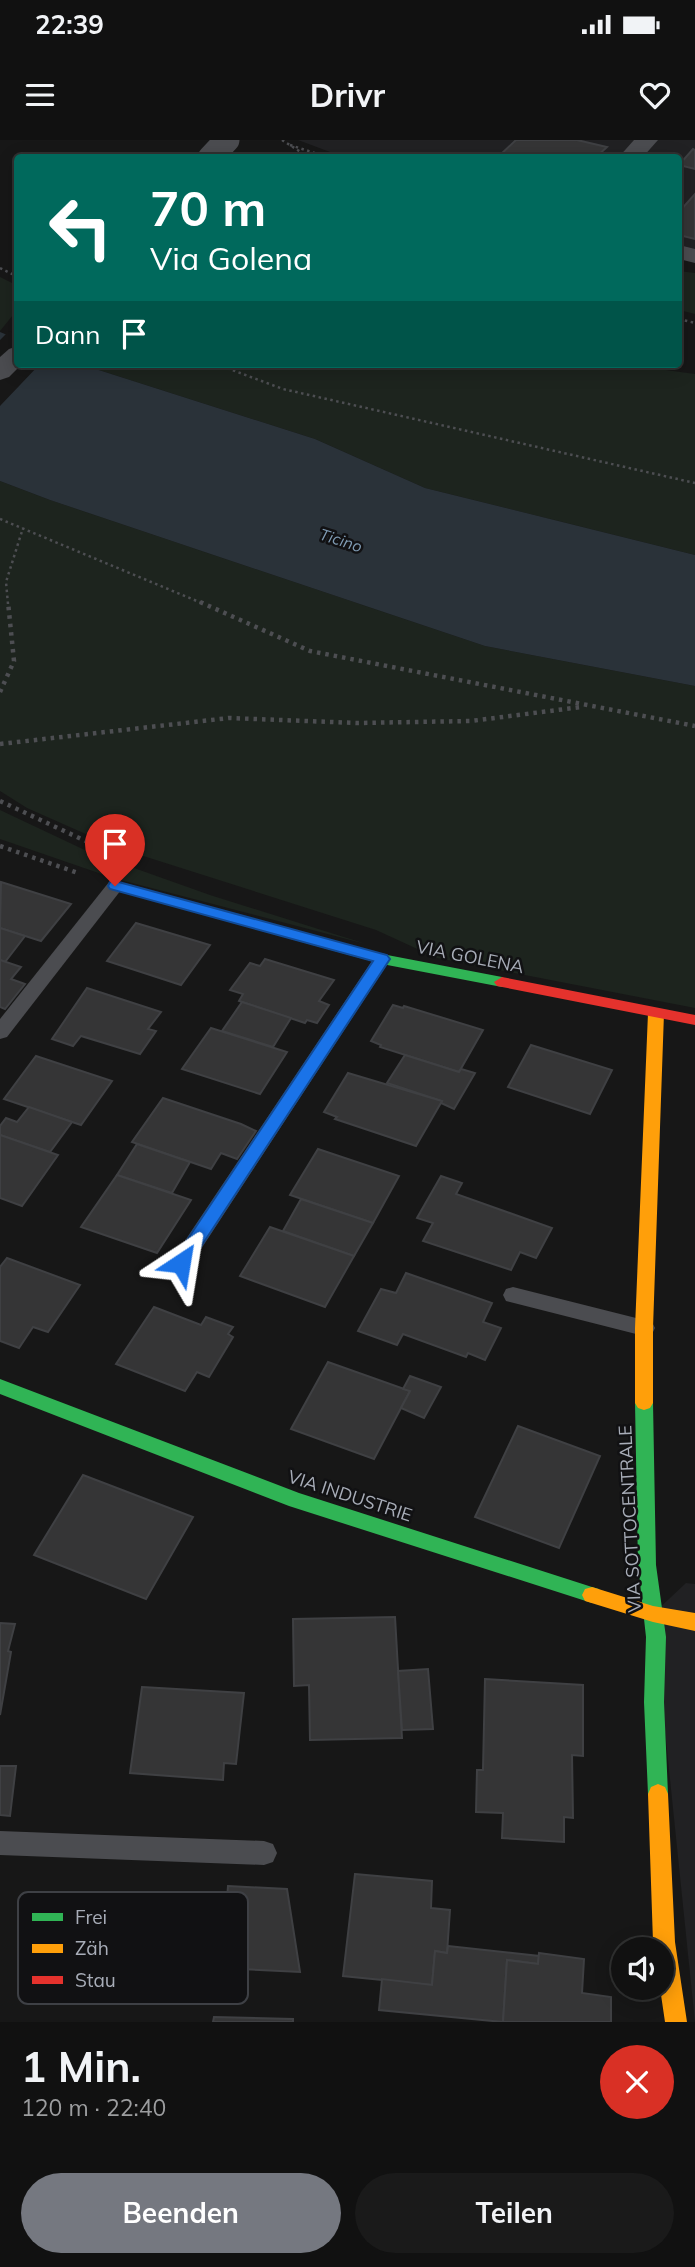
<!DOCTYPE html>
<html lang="de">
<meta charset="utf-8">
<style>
body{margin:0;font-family:Mulish,sans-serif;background:#1a1a1a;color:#f1f3f6;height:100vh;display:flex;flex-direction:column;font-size:26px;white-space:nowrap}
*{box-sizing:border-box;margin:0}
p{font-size:23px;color:#9c9d9f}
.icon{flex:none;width:38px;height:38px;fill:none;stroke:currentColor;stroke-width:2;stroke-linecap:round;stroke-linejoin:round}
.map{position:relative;height:1882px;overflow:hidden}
.side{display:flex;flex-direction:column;background:#111;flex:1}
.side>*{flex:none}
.guide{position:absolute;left:14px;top:14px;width:668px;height:214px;border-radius:7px;box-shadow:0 4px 18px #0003,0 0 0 2px #303131;background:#00695c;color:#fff;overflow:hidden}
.tools{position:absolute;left:611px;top:1797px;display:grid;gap:14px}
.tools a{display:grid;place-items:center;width:63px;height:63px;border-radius:50%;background:#111;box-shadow:0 4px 18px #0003,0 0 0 2px #303131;font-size:35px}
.pin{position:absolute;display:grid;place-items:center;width:60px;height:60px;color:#fff;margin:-72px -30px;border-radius:50% 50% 50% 0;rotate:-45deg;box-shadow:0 0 7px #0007}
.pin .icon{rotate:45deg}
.me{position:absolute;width:77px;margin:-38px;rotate:33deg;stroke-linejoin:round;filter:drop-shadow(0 0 5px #0008)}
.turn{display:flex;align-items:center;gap:24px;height:147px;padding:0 21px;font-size:32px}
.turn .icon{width:91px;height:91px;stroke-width:2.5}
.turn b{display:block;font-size:49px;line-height:60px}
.then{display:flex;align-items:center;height:66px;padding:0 21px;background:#0003;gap:14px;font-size:26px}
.round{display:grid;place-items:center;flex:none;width:74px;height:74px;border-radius:37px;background:#1a1a1a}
.head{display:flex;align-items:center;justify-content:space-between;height:119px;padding:0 21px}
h1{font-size:42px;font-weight:700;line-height:52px}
.button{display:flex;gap:14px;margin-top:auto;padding:14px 21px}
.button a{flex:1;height:80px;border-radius:42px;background:#757880;color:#fff;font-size:28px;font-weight:700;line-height:80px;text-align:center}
.button a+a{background:#1a1a1a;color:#f1f3f6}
.status{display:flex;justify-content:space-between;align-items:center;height:49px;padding:0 35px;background:#111;direction:ltr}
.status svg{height:19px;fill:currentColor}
header{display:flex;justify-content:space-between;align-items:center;height:91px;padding:0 21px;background:#111;font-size:32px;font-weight:700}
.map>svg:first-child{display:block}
.built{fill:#212123}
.green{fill:#1d241e}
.water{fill:#2a3239}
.pier{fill:#171717}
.building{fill:#353536;stroke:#3f4043;stroke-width:2}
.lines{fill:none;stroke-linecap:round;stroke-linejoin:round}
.path-far1{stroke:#4d4e52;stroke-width:2.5;stroke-dasharray:2.5 3.5;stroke-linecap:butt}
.path{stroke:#4d4e52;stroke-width:4.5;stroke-dasharray:3.5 5;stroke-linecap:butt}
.lane{fill:#4b4c50;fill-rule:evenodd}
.street{fill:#4b4c50;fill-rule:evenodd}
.fast{fill:#30b455;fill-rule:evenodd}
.slow{fill:#ff9f0a;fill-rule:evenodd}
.jam{fill:#e5322d;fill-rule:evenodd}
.street-bridge{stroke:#4b4c50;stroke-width:25}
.route{fill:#1a73e8;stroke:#114b97;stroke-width:2}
.labels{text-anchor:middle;stroke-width:5;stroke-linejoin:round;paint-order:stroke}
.far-water-label{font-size:16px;font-style:italic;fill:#7f9bb3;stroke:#111113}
.street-label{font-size:18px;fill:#a8adb8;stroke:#111113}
.key{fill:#111113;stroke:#3e4045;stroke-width:2}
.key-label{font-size:19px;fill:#a8adb8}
</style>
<div class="status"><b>22:39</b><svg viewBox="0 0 49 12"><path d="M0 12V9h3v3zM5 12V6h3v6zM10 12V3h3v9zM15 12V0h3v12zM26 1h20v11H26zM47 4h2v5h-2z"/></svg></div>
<header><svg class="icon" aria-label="menu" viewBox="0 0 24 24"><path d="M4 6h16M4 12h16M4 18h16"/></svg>Drivr<svg class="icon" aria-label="heart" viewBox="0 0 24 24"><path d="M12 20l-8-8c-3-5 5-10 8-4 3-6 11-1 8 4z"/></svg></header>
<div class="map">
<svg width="695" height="1882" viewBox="0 0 695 1882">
<rect width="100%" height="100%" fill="#171717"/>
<g class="built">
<path d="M298,0H695V110L679,106V18H346Z"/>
<path d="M686,1443L695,1444V1882L653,1474Z"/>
</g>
<g class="green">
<path d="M679,131L695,133V174L679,170Z"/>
<path d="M0,137L18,146L17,170L0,191Z"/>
<path d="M80,224H622L695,234V415L425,348L315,299Z"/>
<path d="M0,341L50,360L485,506L695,546V868L437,818L376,790L115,707L27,668L0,651Z"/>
<path d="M0,670L89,712L210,755L366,804L113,738L0,699Z"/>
</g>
<path class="water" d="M0,192L17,199L18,224H80L315,299L425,348L695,415V546L485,506L50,360L0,341Z"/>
<path class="pier" d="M9,191L18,195V224H40L0,266V200Z"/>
<g class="building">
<path d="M516,0H577L607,7L595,18H526L500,15Z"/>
<path d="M693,9L695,10V29L679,25Z"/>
<path d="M695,54V99L679,95V72Z"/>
<path d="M1,742L71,764L41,801L0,788Z"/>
<path d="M136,783L210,805L181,845L107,821Z"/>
<path d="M0,788L25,796L5,822L0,820Z"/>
<path d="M265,819L334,840L319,861L329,865L317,883L307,880L305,883L239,861L243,854L230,850L250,823L260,826Z"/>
<path d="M0,820L21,827L11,839L25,844L5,869L0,867Z"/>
<path d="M87,848L161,872L148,889L156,891L140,914L81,896L73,906L52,899Z"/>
<path d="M242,862L291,878L273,907L222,891Z"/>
<path d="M393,865L403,868L404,866L483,890L459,932L380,907L381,905L371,901Z"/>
<path d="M211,888L287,912L260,954L182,929Z"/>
<path d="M531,905L612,930L590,974L508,947Z"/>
<path d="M405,915L459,932L461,929L475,933L454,969L441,963L442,961L387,943Z"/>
<path d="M36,916L112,941L81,985L4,959Z"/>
<path d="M348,933L442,961L416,1006L335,979L337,977L324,972Z"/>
<path d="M163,958L241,984L256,991L237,1019L221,1013L211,1029L132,1002Z"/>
<path d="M29,967L72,982L50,1012L0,995V986L6,978L17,982Z"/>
<path d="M0,995L58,1015L22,1066L0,1058Z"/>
<path d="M137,1004L190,1022L172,1053L117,1035Z"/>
<path d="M318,1009L399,1036L373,1083L290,1055Z"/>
<path d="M117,1035L191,1060L157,1113L81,1087Z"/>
<path d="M441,1036L462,1043L456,1054L552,1088L536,1118L520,1112L511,1130L423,1101L433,1083L417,1078Z"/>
<path d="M301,1059L373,1083L354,1116L283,1091Z"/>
<path d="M270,1087L354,1116L325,1167L240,1136Z"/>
<path d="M7,1118L80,1145L48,1192L33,1187L19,1208L0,1201V1127Z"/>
<path d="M406,1133L492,1163L483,1182L501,1188L485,1220L468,1213L466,1217L403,1194L397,1205L358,1191L381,1149L396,1153Z"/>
<path d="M154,1167L201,1185L206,1177L233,1187L228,1194L233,1197L209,1237L197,1232L185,1251L116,1224Z"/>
<path d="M328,1222L410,1251L374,1319L291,1289Z"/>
<path d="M410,1236L441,1247L424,1278L401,1268L410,1251L403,1249Z"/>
<path d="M518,1286L600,1316L559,1408L475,1377Z"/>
<path d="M83,1335L193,1377L146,1459L34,1415Z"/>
<path d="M395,1477L402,1598L310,1600L309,1545L294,1546L293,1479Z"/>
<path d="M0,1483L15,1484L8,1511L11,1512L0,1575Z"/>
<path d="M428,1529L433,1589L402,1590L398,1531Z"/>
<path d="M485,1539L583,1545V1616L572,1615L573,1678L564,1677V1702L502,1698L503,1673L476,1672L477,1630H483Z"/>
<path d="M142,1547L244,1553L236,1624L224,1623L223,1640L130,1633Z"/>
<path d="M0,1626H16L10,1676L0,1675Z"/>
<path d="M355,1734L432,1741L431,1768L450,1770L447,1813L435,1811L432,1845L343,1836Z"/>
<path d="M228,1746L287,1749L300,1832L222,1828Z"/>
<path d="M448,1806L539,1816L538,1824L507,1820L503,1882L379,1870L382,1839L432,1845L435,1811L447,1813Z"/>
<path d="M539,1813L584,1819L582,1853L611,1857V1882H503L507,1820L538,1824Z"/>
<path d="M214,1877L293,1879V1882H213Z"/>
</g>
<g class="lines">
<g class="path-far1">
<path d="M282,0L310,18"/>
<path d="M290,5L330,18"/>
<path d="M0,128L18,137"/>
<path d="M679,179L695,183"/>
<path d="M216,224L283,249L695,343"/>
<path d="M0,379L204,464"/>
<path d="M8,464L6,442L23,388"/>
</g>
<g class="path">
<path d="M200,462L310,511L695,586"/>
<path d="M0,552L14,521L8,462"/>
<path d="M0,604L229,578L357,583L471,581L581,567"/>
<path d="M0,661L107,711"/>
<path d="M0,706L78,733"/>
</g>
<g class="lane">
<path d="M115,740L121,742L124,746L121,750L7,897L0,899V879L109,742Z"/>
<path d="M382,813L388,815L391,819L388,823L188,1129L181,1131L174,1129L171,1123L174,1117L376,815Z"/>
<path d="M513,1147L644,1180L652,1182L655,1188L652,1194L644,1196L506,1161L503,1155L506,1149Z"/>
<path d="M0,1691L264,1701L273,1704L277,1713L273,1722L264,1725L0,1715Z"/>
</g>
<g class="street">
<path d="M634,0H658L642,18H618Z"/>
<path d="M679,105L695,109V123L679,119Z"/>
<path d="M18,206V224H22L9,237L0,240V217L9,209Z"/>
</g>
<g class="fast">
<path d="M115,741L382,814L502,837L510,842L502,847L382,824L110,749L108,746Z"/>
<path d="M0,1239L299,1353L592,1447L599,1449L602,1455L599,1461L592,1463L289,1366L0,1254Z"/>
<path d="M644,1256L650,1258L653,1263L656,1425L666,1497L664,1562L668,1654L665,1661L658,1664L651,1661L648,1654L644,1562L646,1497L638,1425L635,1263L638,1258Z"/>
</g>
<g class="slow">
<path d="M656,868L664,873L653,1188V1263L650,1268L644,1270L638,1268L635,1263V1188L648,873Z"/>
<path d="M592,1447L653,1466L695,1473V1491L653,1482L585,1461L582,1455L585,1449Z"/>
<path d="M658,1644L665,1647L668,1654L675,1802L687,1882H665L660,1848L662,1810H654L653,1802L648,1654L651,1647Z"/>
</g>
<path class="jam" d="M502,837L695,875V885L497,846L494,842Z"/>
<path class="street-bridge" d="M210,18L227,0"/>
</g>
<path class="route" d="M115,741L387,815L390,819L187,1128H175L173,1123L175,1118L373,821L110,749L108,746L110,742Z"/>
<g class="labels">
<g class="far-water-label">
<text transform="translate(341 400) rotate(18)" y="6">Ticino</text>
</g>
<g class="street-label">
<text transform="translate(470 817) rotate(11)" y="6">VIA GOLENA</text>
<text transform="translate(350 1356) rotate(18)" y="6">VIA INDUSTRIE</text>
<text transform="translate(630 1379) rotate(-93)" y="6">VIA SOTTOCENTRALE</text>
</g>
</g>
<rect x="18" y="1752" width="230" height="112" rx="10" class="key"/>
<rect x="32" y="1773" width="31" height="8" fill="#30b455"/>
<rect x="32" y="1804" width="31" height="9" fill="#ff9f0a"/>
<rect x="32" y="1836" width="31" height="8" fill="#e5322d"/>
<g class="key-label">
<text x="75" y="1784">Frei</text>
<text x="75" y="1815">Zäh</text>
<text x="75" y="1847">Stau</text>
</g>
</svg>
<div class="tools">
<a><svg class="icon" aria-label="sound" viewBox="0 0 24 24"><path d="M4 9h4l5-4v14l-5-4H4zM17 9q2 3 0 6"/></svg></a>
</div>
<div class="pin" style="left:115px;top:746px;background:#d93025"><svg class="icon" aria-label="arrive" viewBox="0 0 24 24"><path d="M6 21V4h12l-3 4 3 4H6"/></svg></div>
<svg class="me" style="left:181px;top:1123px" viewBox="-20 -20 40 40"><path d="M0-17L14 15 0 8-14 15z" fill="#1a73e8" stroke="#fff" stroke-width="4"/></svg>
<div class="guide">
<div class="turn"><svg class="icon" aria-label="left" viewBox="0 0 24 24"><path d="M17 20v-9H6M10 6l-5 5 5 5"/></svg><div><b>70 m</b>Via Golena</div></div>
<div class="then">Dann<svg class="icon" aria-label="arrive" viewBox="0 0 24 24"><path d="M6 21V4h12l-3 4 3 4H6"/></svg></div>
</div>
</div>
<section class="side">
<div class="head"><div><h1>1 Min.</h1><p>120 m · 22:40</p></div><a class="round" style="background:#d93025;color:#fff"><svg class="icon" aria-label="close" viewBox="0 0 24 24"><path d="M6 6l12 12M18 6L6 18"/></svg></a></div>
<div class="button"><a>Beenden</a><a>Teilen</a></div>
</section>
